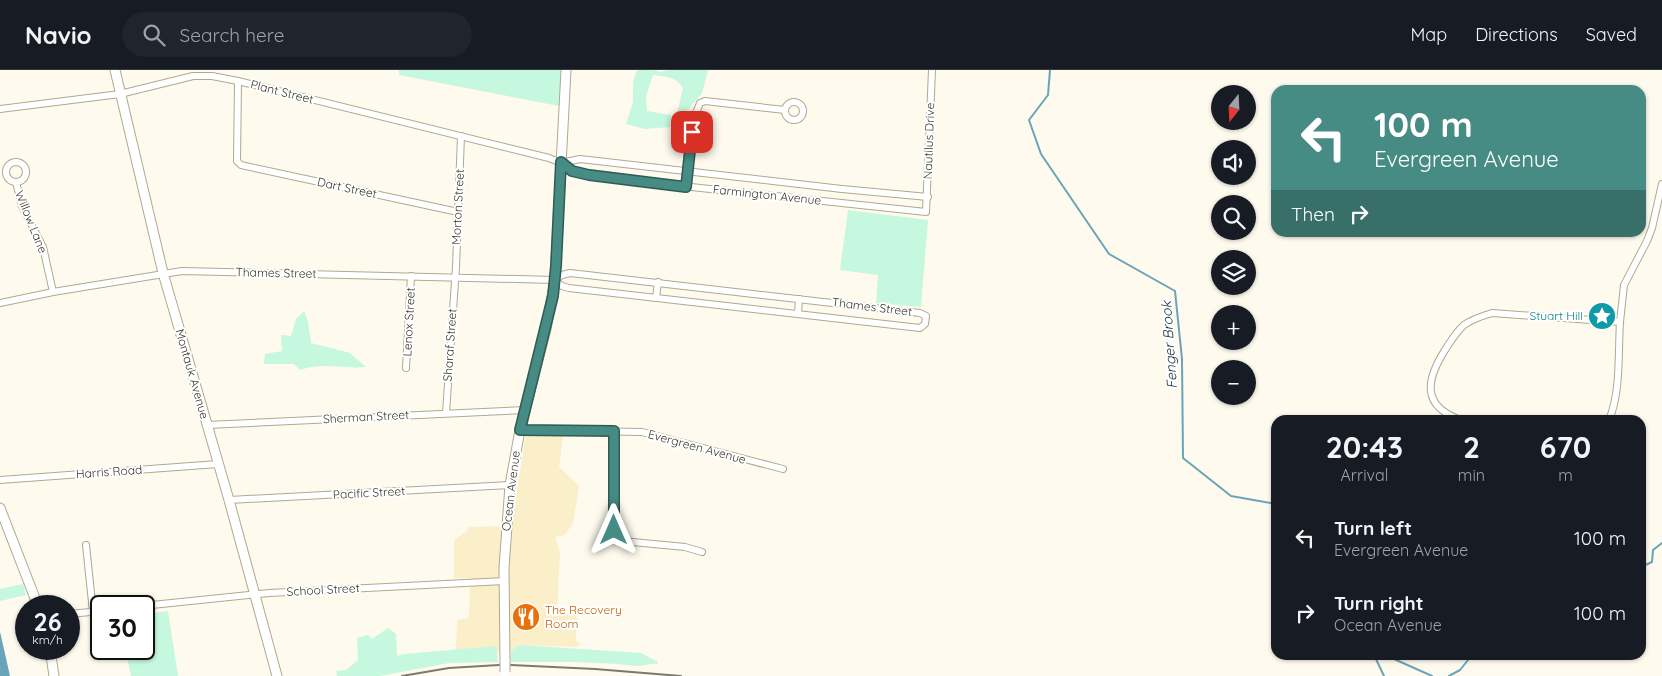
<!DOCTYPE html>
<meta charset="utf-8">
<style>
body{margin:0;font-family:Quicksand,sans-serif;background:#20242c;color:#f1f3f6;height:100vh;display:flex;flex-direction:column;font-size:19px;white-space:nowrap}
*{box-sizing:border-box;margin:0}
p{font-size:16px;color:#9ea1a6}
.icon{flex:none;width:28px;height:28px;fill:none;stroke:currentColor;stroke-width:2;stroke-linecap:round;stroke-linejoin:round}
.map{position:relative;flex:1;overflow:hidden}
.side{position:absolute;left:1271px;top:345px;width:375px;height:245px;display:flex;flex-direction:column;background:#171b24;border-radius:15px;box-shadow:0 1px 4px #0004}
.side>*{flex:none}
.hud{position:absolute;left:1271px;top:15px;width:375px;height:152px;border-radius:15px;box-shadow:0 1px 4px #0004;background:#468c84;color:#fff;overflow:hidden}
.needle{width:32px;rotate:198deg}
.buttons{position:absolute;left:1211px;top:15px;display:grid;gap:10px}
.buttons a{display:grid;place-items:center;width:45px;height:45px;border-radius:50%;background:#171b24;box-shadow:0 1px 4px #0004;font-size:25px}
.speed{position:absolute;left:15px;top:525px;display:flex;gap:10px;font-size:25px;font-weight:700;text-align:center}
.speed>*{display:grid;place-content:center;width:65px;height:65px;border-radius:50%;background:#171b24;box-shadow:0 1px 4px #0004;line-height:1}
.speed small{font-size:12px;font-weight:400}
.speed .limit{border:2px solid #111;border-radius:8px;background:#fff;color:#111}
.pin{position:absolute;display:grid;place-items:center;width:42px;height:42px;color:#fff;margin:-21px;border-radius:10px;box-shadow:0 2px 8px #0006}
.me{position:absolute;width:55px;margin:-28px;rotate:0deg;stroke-linejoin:round;filter:drop-shadow(0 0 4px #0008)}
.turn{display:flex;align-items:center;gap:18px;height:105px;padding:0 20px;font-size:22px}
.turn .icon{width:65px;height:65px;stroke-width:2.5}
.turn b{display:block;font-size:35px;line-height:42px}
.then{display:flex;align-items:center;height:48px;padding:0 20px;background:#0003;gap:10px;font-size:19px}
.eta{display:flex;justify-content:space-evenly;align-items:center;height:85px;text-align:center}
.eta b{font-size:30px;font-weight:800;line-height:35px}
ul{padding:0;list-style:none}
li{display:flex;align-items:center;gap:15px;height:75px;padding:0 20px}
li div{flex:1}
li b{display:block;font-size:19px}
li em{font-style:normal}
header{display:flex;align-items:center;gap:30px;box-sizing:border-box;height:70px;padding:0 25px;background:#171b24;border-bottom:1px solid #363941}
header strong{font-size:24px}
nav{display:flex;gap:28px;margin-inline-start:auto;font-size:18px}
.search{width:350px;height:45px;background:#20242c;display:flex;align-items:center;gap:12px;box-sizing:border-box;padding:0 18px;border-radius:28px;color:#9ea1a6;font-size:19px}
.map>svg:first-child{display:block}
.built{fill:#faefc8}
.green{fill:#c5f8de}
.water{fill:#69a4ba}
.lines{fill:none;stroke-linecap:round;stroke-linejoin:round}
.stream{stroke:#69a4ba;stroke-width:2}
.street-casing{stroke:#b1a98c;stroke-width:8}
.secondary-casing{stroke:#b1a98c;stroke-width:11}
.street{stroke:#fff;stroke-width:6}
.secondary{stroke:#fff;stroke-width:9}
.rail{stroke:#7c796d;stroke-width:2}
.secondary-bridge-casing{stroke:#b1a98c;stroke-width:11;stroke-linecap:butt}
.secondary-bridge{stroke:#fff;stroke-width:9}
.route-casing{stroke:#2e5b56;stroke-width:12}
.route{stroke:#468c84;stroke-width:9}
.labels{text-anchor:middle;stroke-width:4;stroke-linejoin:round;paint-order:stroke}
.street-label{font-size:12px;fill:#373428;stroke:#fff}
.culture-label{font-size:12px;fill:#0d838f;stroke:#fff;text-anchor:end}
.food-label{font-size:12px;fill:#c56008;stroke:#fff;text-anchor:start}
.water-label{font-size:14px;font-style:italic;fill:#102e38;stroke:#fff}
</style>
<header>
<strong>Navio</strong>
<div class="search"><svg class="icon" aria-label="search" viewBox="0 0 24 24"><circle cx="10" cy="10" r="6"/><path d="M15 15l6 6"/></svg>Search here</div>
<nav><a>Map</a><a>Directions</a><a>Saved</a></nav>
</header>
<div class="map">
<svg width="1662" height="606" viewBox="0 0 1662 606">
<rect width="100%" height="100%" fill="#fefaee"/>
<path class="built" d="M526,364L563,365L559,397L579,416L573,454L564,465L555,467L560,482L557,543H577L576,570L581,575L576,577L519,575L511,581H497V576L456,580L457,550L469,548L470,508H454V470L468,460V457L511,456Z"/>
<g class="green">
<path d="M399,0H566L564,37L399,5Z"/>
<path d="M637,0H653L661,2L668,0H708L702,23L686,42L677,43L683,18C677,7 664,6 653,5L646,26L647,41L671,45L670,57L645,59L626,54L633,32V12Z"/>
<path d="M848,140L928,150L921,237L876,233L878,205L840,200Z"/>
<path d="M304,241L308,252L311,273L350,283L366,297C342,299 324,292 300,300L294,294H264L265,284L282,281L281,265L291,266L296,249Z"/>
<path d="M23,514L26,525L0,531V519Z"/>
<path d="M168,541L178,606H131L125,579H144V544Z"/>
<path d="M388,558L396,564L397,586L403,584L497,576L498,592L449,593L380,606H337L336,601L346,600L358,590L357,568L368,565L372,569Z"/>
<path d="M519,575L641,583L658,592L657,594C650,593 645,596 639,596C597,591 554,592 511,592V581Z"/>
</g>
<path class="water" d="M0,562L1,566L10,606H0Z"/>
<g class="lines">
<g class="stream">
<path d="M1050,0L1048,25L1029,50L1041,84L1109,184L1175,221L1182,289L1183,388L1231,426L1276,434"/>
<path d="M1641,497L1652,492L1653,480L1662,473"/>
<path d="M1374,585L1384,606"/>
<path d="M1385,585L1432,606"/>
<path d="M1449,606L1460,600L1472,585"/>
</g>
<defs>
<g id="street">
<path d="M238,11L237,91L241,95L458,142"/>
<circle cx="794" cy="41" r="9"/>
<path d="M0,39L120,24L193,6H212L238,11L549,88L561,93L572,101L607,108L926,142L932,0"/>
<circle cx="16" cy="102" r="10"/>
<path d="M561,93L580,89L842,119L928,127"/>
<path d="M16,112L22,136L43,177L53,222"/>
<path d="M686,117L694,48L700,33L705,31L785,40"/>
<path d="M656,228L658,212"/>
<path d="M0,233L53,222L182,201L555,210L562,205L570,203L920,243L926,246L925,254L920,258L569,218L562,216L555,210"/>
<path d="M798,243L799,229"/>
<path d="M1620,252L1624,215L1647,171L1652,158L1662,114"/>
<path d="M406,298L411,206"/>
<path d="M446,343L456,197L461,66"/>
<path d="M1461,350C1421,336 1426,310 1445,280C1451,271 1456,262 1464,255C1472,249 1482,246 1492,243L1620,252C1618,282 1621,322 1609,350"/>
<path d="M207,355L525,340"/>
<path d="M520,360L642,362L783,399"/>
<path d="M614,361L615,466L622,471L685,477L702,482"/>
<path d="M0,410L218,394"/>
<path d="M229,430L510,415"/>
<path d="M86,475L93,542"/>
<path d="M142,536L269,523L504,511"/>
<path d="M69,544L101,541"/>
</g>
<g id="secondary">
<path d="M115,0L163,203L229,430L277,606"/>
<path d="M0,438L38,536"/>
<path d="M50,579L54,606"/>
<path d="M505,592L504,498L510,415L520,360L546,259L555,210L566,0"/>
</g>
</defs>
<use href="#street" class="street-casing"/>
<use href="#secondary" class="secondary-casing"/>
<use href="#street" class="street"/>
<use href="#secondary" class="secondary"/>
<g class="rail">
<path d="M511,595L595,599L681,606"/>
<path d="M402,606L449,598L499,595"/>
</g>
<defs>
<path id="secondary-bridge" d="M505,592V602"/>
</defs>
<use href="#secondary-bridge" class="secondary-bridge-casing"/>
<use href="#secondary-bridge" class="secondary-bridge"/>
</g>
<g class="lines">
<defs>
<path id="route" d="M614,460V361L520,360L553,226L556,196L561,92L572,101L589,105L686,117L692,62"/>
</defs>
<use href="#route" class="route-casing"/>
<use href="#route" class="route"/>
</g>
<defs>
<symbol id="sight-disc" viewBox="-11 -11 22 22"><circle r="9.5" fill="#0f9aa8" stroke="#fff"/><path d="M0-6L1.8-2.2L6-1.7L2.9 1.2L3.7 5.4L0 3.3L-3.7 5.4L-2.9 1.2L-6-1.7L-1.8-2.2Z" fill="#fff"/></symbol>
<symbol id="restaurant-disc" viewBox="-11 -11 22 22"><circle r="9.5" fill="#e8710a" stroke="#fff"/><path d="M-5-6h1v4h1v-4h1v4h1v-4h1v5L-1.5 .5V6h-2V.5L-5-1ZM5-6V6H3V1.5H1.5Q1.5-4 5-6Z" fill="#fff"/></symbol>
</defs>
<g fill-rule="evenodd">
<use href="#sight-disc" x="1586" y="230" width="32" height="32"/>
<use href="#restaurant-disc" x="510" y="531" width="32" height="32"/>
</g>
<g class="labels">
<g class="street-label">
<text transform="translate(282 22) rotate(14)" y="4">Plant Street</text>
<text transform="translate(929 71) rotate(-88)" y="4">Nautilus Drive</text>
<text transform="translate(347 118) rotate(12)" y="4">Dart Street</text>
<text transform="translate(767 125) rotate(6)" y="4">Farmington Avenue</text>
<text transform="translate(458 137) rotate(-87)" y="4">Morton Street</text>
<text transform="translate(31 152) rotate(68)" y="4">Willow Lane</text>
<text transform="translate(276 203) rotate(1)" y="4">Thames Street</text>
<text transform="translate(872 237) rotate(7)" y="4">Thames Street</text>
<text transform="translate(409 252) rotate(-87)" y="4">Lenox Street</text>
<text transform="translate(450 275) rotate(-86)" y="4">Sharaf Street</text>
<text transform="translate(192 304) rotate(74)" y="4">Montauk Avenue</text>
<text transform="translate(366 347) rotate(-3)" y="4">Sherman Street</text>
<text transform="translate(697 377) rotate(15)" y="4">Evergreen Avenue</text>
<text transform="translate(109 402) rotate(-4)" y="4">Harris Road</text>
<text transform="translate(511 421) rotate(-83)" y="4">Ocean Avenue</text>
<text transform="translate(369 423) rotate(-3)" y="4">Pacific Street</text>
<text transform="translate(323 520) rotate(-3)" y="4">School Street</text>
</g>
<g class="culture-label">
<text x="1583" y="250">Stuart Hill</text>
</g>
<g class="food-label">
<text x="545" y="544">The Recovery<tspan x="545" dy="14">Room</tspan></text>
</g>
<g class="water-label">
<text transform="translate(1169 275) rotate(-94)" y="5">Fenger Brook</text>
</g>
</g>
</svg>
<div class="buttons">
<a><svg class="needle" viewBox="-14 -14 28 28"><path d="M0-13l5 13h-10z" fill="#e53935"/><path d="M0 13l5-13h-10z" fill="#9ea1a6"/></svg></a>
<a><svg class="icon" aria-label="sound" viewBox="0 0 24 24"><path d="M4 9h4l5-4v14l-5-4H4zM17 9q2 3 0 6"/></svg></a>
<a><svg class="icon" aria-label="search" viewBox="0 0 24 24"><circle cx="10" cy="10" r="6"/><path d="M15 15l6 6"/></svg></a>
<a><svg class="icon" aria-label="layers" viewBox="0 0 24 24"><path d="M12 4l9 5-9 5-9-5zM3 14l9 5 9-5"/></svg></a>
<a>+</a>
<a>−</a>
</div>
<div class="speed"><div>26<small>km/h</small></div><div class="limit">30</div></div>
<div class="pin" style="left:692px;top:62px;background:#d93025"><svg class="icon" aria-label="arrive" viewBox="0 0 24 24"><path d="M6 21V4h12l-3 4 3 4H6"/></svg></div>
<svg class="me" style="left:614px;top:460px" viewBox="-20 -20 40 40"><path d="M0-17L14 15 0 8-14 15z" fill="#468c84" stroke="#fff" stroke-width="4"/></svg>
<div class="hud">
<div class="turn"><svg class="icon" aria-label="left" viewBox="0 0 24 24"><path d="M17 20v-9H6M10 6l-5 5 5 5"/></svg><div><b>100 m</b>Evergreen Avenue</div></div>
<div class="then">Then<svg class="icon" aria-label="right" viewBox="0 0 24 24"><path d="M7 20v-9h11M14 6l5 5-5 5"/></svg></div>
</div>
<section class="side">
<div class="eta">
<div><b>20:43</b><p>Arrival</p></div>
<div><b>2</b><p>min</p></div>
<div><b>670</b><p>m</p></div>
</div>
<ul>
<li><svg class="icon" aria-label="left" viewBox="0 0 24 24"><path d="M17 20v-9H6M10 6l-5 5 5 5"/></svg><div><b>Turn left</b><p>Evergreen Avenue</p></div><em>100 m</em></li>
<li><svg class="icon" aria-label="right" viewBox="0 0 24 24"><path d="M7 20v-9h11M14 6l5 5-5 5"/></svg><div><b>Turn right</b><p>Ocean Avenue</p></div><em>100 m</em></li>
</ul>
</section>
</div>
